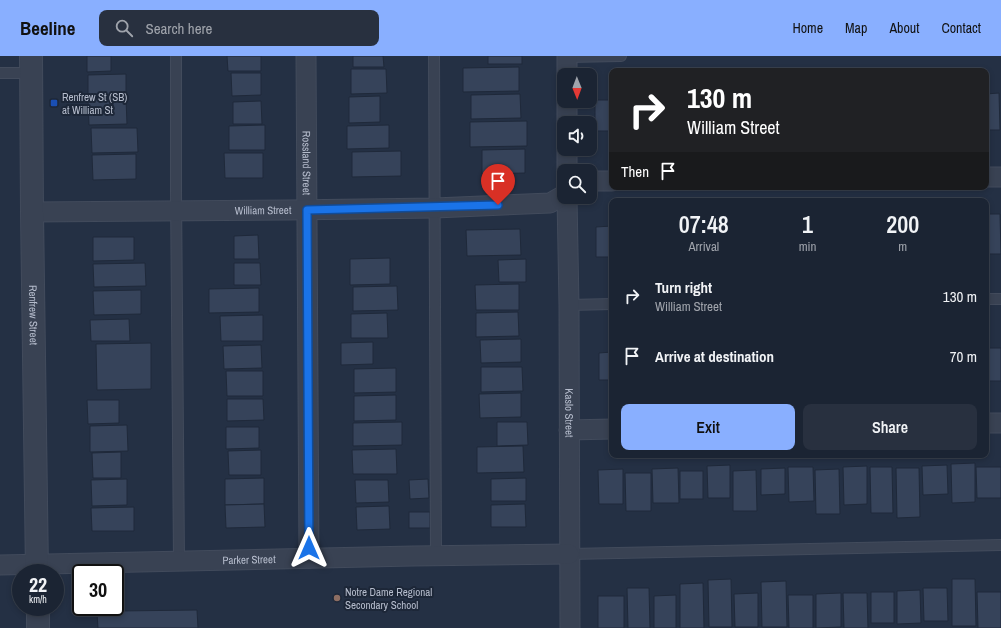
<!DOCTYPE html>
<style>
body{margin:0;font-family:"Archivo Narrow",sans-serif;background:#28303f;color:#f1f3f6;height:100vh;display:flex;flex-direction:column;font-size:15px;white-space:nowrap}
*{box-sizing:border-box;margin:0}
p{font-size:13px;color:#a0a4ac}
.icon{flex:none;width:22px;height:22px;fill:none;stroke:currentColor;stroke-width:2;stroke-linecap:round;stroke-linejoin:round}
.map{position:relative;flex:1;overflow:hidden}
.details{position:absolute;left:609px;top:142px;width:380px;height:260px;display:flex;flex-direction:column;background:#1b2433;border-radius:8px;box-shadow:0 2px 6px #0003,0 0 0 1px #39414e}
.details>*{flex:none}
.hud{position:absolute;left:609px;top:12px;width:380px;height:122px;border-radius:8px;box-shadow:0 2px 6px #0003,0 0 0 1px #39414e;background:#202124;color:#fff;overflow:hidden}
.needle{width:26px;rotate:179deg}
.tools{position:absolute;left:557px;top:12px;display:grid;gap:8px}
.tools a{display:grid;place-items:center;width:40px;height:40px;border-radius:8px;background:#1b2433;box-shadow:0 2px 6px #0003,0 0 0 1px #39414e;font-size:20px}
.speed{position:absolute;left:12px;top:508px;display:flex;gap:8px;font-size:20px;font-weight:700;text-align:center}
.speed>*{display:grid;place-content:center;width:52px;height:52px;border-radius:50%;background:#1b2433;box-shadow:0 2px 6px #0003,0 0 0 1px #39414e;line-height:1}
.speed small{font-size:10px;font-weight:400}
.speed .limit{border:2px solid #111;border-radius:6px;background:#fff;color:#111}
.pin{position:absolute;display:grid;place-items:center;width:34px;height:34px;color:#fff;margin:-41px -17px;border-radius:50% 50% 50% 0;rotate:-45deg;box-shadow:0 0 4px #0007}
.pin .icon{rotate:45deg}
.me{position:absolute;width:44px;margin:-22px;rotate:0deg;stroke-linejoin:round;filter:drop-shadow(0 0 3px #0008)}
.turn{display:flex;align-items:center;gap:14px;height:84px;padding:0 12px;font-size:18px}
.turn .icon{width:52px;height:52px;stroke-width:2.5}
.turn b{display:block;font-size:28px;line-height:34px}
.then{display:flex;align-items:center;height:38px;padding:0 12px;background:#0003;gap:8px;font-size:15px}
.eta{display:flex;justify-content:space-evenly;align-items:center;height:68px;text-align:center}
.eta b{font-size:24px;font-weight:600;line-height:28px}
.button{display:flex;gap:8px;margin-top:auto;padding:8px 12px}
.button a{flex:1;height:46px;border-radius:8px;background:#89afff;color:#111;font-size:16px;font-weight:600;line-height:46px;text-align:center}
.button a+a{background:#28303f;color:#f1f3f6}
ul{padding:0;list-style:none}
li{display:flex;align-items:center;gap:12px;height:60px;padding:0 12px}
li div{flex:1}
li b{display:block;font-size:15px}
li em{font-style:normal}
header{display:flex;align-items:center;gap:24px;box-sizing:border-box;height:56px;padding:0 20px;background:#89afff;color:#111}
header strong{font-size:19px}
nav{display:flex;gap:22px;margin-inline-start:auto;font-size:14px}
.search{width:280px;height:36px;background:#28303f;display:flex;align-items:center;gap:10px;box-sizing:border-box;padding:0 14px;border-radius:8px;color:#a0a4ac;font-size:15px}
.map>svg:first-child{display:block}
.building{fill:#36435a;stroke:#1f293a}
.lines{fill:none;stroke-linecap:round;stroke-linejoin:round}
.service-casing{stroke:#424b5c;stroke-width:12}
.minor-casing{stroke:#424b5c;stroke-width:21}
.tertiary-casing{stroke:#424b5c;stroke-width:24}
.service{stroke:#394253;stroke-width:10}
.minor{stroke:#394253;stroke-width:19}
.tertiary{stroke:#394253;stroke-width:22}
.route-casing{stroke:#114b97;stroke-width:10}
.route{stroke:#1a73e8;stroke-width:7}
.transit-dot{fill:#1a4fb4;stroke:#1d2738;stroke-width:1.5}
.education-dot{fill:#8d6e63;stroke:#1d2738;stroke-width:1.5}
.labels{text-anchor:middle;stroke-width:4;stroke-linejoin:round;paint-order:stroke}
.poi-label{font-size:11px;fill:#b6bdcd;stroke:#1d2738;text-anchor:start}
.street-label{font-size:11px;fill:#b6bdcd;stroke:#1d2738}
</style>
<header>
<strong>Beeline</strong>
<div class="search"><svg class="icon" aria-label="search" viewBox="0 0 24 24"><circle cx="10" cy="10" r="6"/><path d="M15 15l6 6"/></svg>Search here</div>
<nav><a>Home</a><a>Map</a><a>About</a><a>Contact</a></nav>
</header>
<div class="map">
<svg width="1001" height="572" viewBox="0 0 1001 572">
<rect width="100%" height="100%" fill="#243044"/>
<g class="building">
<path d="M87,0H111V15L87,16Z"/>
<path d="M227,0H261V15H228Z"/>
<path d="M353,0H383L384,11H353Z"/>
<rect x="488" y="0" width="34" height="8"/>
<path d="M519,11V35L463,36V12Z"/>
<path d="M351,13H386L387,37L351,38Z"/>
<path d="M231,17H261V39L232,40Z"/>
<path d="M126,18V41L88,42V19Z"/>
<path d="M999,37L1000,74H986V38Z"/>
<path d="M520,38L521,62L471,63V39Z"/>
<path d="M380,40V66L349,67V41Z"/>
<path d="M126,43L127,68L89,69L88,44Z"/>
<rect x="595" y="44" width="17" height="31"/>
<path d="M261,45L262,68H233V46Z"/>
<path d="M527,65V90L470,91V66Z"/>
<path d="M265,69V94H229V70Z"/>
<path d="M389,69V92L347,93V70Z"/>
<path d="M91,72H137L138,96L92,97Z"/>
<path d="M525,93V117L482,118V94Z"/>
<path d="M401,95V120L352,121V96Z"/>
<path d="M224,97H263V122H225Z"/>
<path d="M136,98V123L93,124L92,99Z"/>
<path d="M986,158H1000L1001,198H986Z"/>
<path d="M612,170V201H596V171Z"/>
<path d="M520,173L521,199L467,200L466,174Z"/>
<path d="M258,179L259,203H234V180Z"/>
<path d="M93,181H134V204L93,205Z"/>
<path d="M390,202V228L350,229V203Z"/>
<path d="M526,203V226H499L498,204Z"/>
<path d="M145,207L146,230L94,231L93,208Z"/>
<path d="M234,207H260L261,229H234Z"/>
<path d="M519,228V254H476L475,229Z"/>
<path d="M397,230L398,254L353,255V231Z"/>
<path d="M259,232V256L209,257V233Z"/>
<path d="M141,234V258L94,259L93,235Z"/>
<path d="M518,256L519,280L476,281V257Z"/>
<path d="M387,257L388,282H351V258Z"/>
<path d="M263,259V285H221L220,260Z"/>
<path d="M129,263L130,285H91L90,264Z"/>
<path d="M521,283V306L481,307L480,284Z"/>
<path d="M373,286V308L341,309V287Z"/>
<path d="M151,287V333L97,334L96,288Z"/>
<path d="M261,289L262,312L224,313L223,290Z"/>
<rect x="986" y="292" width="15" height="33"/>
<path d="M612,296V324H599V297Z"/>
<path d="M481,311H522L523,335L481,336Z"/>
<path d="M396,312V336L354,337V313Z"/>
<path d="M226,315H263V340H227Z"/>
<path d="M521,337V361L480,362L479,338Z"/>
<path d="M396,339V364L354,365V340Z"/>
<path d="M227,343H263L264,364L227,365Z"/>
<path d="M87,344H119V367L88,368Z"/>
<path d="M402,366V389L353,390V367Z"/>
<path d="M497,366H527L528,389L497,390Z"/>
<path d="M127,369L128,395L90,396V370Z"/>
<path d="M226,371H259V392L226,393Z"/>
<path d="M523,390L524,416L477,417V391Z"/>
<path d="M396,393L397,418H353L352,394Z"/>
<path d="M261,394V419H229L228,395Z"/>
<path d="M121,396V422H93L92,397Z"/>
<path d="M975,407V446L952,447L951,408Z"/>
<path d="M730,409V442H708L707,410Z"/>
<path d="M947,409L948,438L923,439L922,410Z"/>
<path d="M867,410V448L844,449L843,411Z"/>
<path d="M788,411H813L814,445L789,446Z"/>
<path d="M870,411H892L893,457H871Z"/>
<path d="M976,411H1001V442H977Z"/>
<path d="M678,412L679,447H653L652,413Z"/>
<path d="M785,412V438L761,439V413Z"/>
<path d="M896,412H919L920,461L897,462Z"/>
<path d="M623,413V448H599L598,414Z"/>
<path d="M839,413L840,458H816L815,414Z"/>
<path d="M756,414L757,455H733V415Z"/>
<rect x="680" y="415" width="23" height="28"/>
<path d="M625,417H651V455H626Z"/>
<path d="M264,422V448L225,449V423Z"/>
<path d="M526,422V445H491V423Z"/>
<path d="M127,423V449L92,450L91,424Z"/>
<path d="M428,423L429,442L410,443L409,424Z"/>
<path d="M355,424H388L389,446L356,447Z"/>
<path d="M264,448L265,471L226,472L225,449Z"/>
<path d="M525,448L526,471H491V449Z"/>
<path d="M389,450L390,473L357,474L356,451Z"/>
<path d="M134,451V475H92L91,452Z"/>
<rect x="409" y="456" width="21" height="16"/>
<path d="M731,523L732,571H709L708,524Z"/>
<path d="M952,523H975L976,570H952Z"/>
<path d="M786,525L787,571H762L761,526Z"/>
<path d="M703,527L704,572H680V528Z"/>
<path d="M627,532H649L650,572H628Z"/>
<path d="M923,532H947L948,565H924Z"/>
<path d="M920,534L921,567L897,568V535Z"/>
<rect x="871" y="536" width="23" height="31"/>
<path d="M977,536H1001V572H978Z"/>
<path d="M758,537V571H735L734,538Z"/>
<path d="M841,537V571L816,572V538Z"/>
<path d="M843,537H867L868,572H844Z"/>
<path d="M676,539V572H654V540Z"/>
<path d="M788,539H813V572H789Z"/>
<rect x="598" y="540" width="26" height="32"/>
<path d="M197,554L198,572H98L97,557H119V555Z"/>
</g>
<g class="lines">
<defs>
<g id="service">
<path d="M176,0V136L179,505"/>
<path d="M434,0L436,500"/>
<path d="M567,1L621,0"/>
<path d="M0,17H30"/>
<path d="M986,243H1001"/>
<path d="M569,249L612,248"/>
<path d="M569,498L1001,489"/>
</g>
<g id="minor">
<path id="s1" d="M306,0L309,502"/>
<path d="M567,0V19"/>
<path d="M567,45V67"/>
<path d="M567,93V115"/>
<path d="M986,121H1001"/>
<path d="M590,125H612"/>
<path id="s2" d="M567,141L569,249L570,572"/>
<path id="s3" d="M32,156L288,154L435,152L550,147L564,139"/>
<path d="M986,367H1001"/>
<path d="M569,374L612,373"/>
<path id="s4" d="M0,509L413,500L569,498"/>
</g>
<g id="tertiary">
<path id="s5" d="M31,0L32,156L37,517"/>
<path d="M38,551V572"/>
</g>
</defs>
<use href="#service" class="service-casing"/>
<use href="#minor" class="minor-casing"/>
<use href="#tertiary" class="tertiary-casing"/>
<use href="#service" class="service"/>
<use href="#minor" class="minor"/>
<use href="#tertiary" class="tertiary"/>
</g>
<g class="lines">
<defs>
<path id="route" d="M309,492L307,154L498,149"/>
</defs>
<use href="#route" class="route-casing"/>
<use href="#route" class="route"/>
</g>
<rect class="transit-dot" x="50" y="43" width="8" height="8" rx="2"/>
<circle class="education-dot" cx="337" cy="542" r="4"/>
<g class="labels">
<g class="poi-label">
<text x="62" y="45">Renfrew St (SB)<tspan x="62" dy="13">at William St</tspan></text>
<text x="345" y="540">Notre Dame Regional<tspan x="345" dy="13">Secondary School</tspan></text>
</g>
<g class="street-label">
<text dy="4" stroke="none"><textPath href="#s1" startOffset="107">Rossland Street</textPath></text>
<text dy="4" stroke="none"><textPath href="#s3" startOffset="231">William Street</textPath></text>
<text dy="4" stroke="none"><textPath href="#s5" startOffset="259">Renfrew Street</textPath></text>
<text dy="4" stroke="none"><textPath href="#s2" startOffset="216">Kaslo Street</textPath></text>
<text dy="4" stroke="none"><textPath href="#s4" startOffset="249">Parker Street</textPath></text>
</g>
</g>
</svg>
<div class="tools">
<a><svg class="needle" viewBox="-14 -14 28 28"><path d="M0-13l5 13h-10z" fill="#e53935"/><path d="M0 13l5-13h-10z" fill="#a0a4ac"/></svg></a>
<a><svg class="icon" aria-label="sound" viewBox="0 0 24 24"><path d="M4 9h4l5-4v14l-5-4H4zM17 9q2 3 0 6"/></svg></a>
<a><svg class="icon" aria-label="search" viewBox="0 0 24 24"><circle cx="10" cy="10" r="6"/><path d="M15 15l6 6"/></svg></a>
</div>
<div class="speed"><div>22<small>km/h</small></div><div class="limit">30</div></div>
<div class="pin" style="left:498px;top:149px;background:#d93025"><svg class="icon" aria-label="arrive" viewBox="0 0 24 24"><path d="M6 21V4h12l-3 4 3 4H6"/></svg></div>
<svg class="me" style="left:309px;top:492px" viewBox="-20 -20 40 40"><path d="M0-17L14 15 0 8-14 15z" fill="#1a73e8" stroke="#fff" stroke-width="4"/></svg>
<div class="hud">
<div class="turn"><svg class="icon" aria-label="right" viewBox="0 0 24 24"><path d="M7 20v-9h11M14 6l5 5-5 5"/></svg><div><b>130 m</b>William Street</div></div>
<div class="then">Then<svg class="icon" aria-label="arrive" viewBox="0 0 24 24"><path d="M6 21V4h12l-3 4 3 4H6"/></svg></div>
</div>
<section class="details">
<div class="eta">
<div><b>07:48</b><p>Arrival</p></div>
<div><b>1</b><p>min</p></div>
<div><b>200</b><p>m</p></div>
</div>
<ul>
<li><svg class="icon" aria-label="right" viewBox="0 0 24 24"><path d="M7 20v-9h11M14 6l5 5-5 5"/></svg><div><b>Turn right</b><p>William Street</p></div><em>130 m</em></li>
<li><svg class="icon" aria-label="arrive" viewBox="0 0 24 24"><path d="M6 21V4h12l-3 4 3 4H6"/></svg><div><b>Arrive at destination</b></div><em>70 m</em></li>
</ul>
<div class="button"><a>Exit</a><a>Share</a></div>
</section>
</div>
